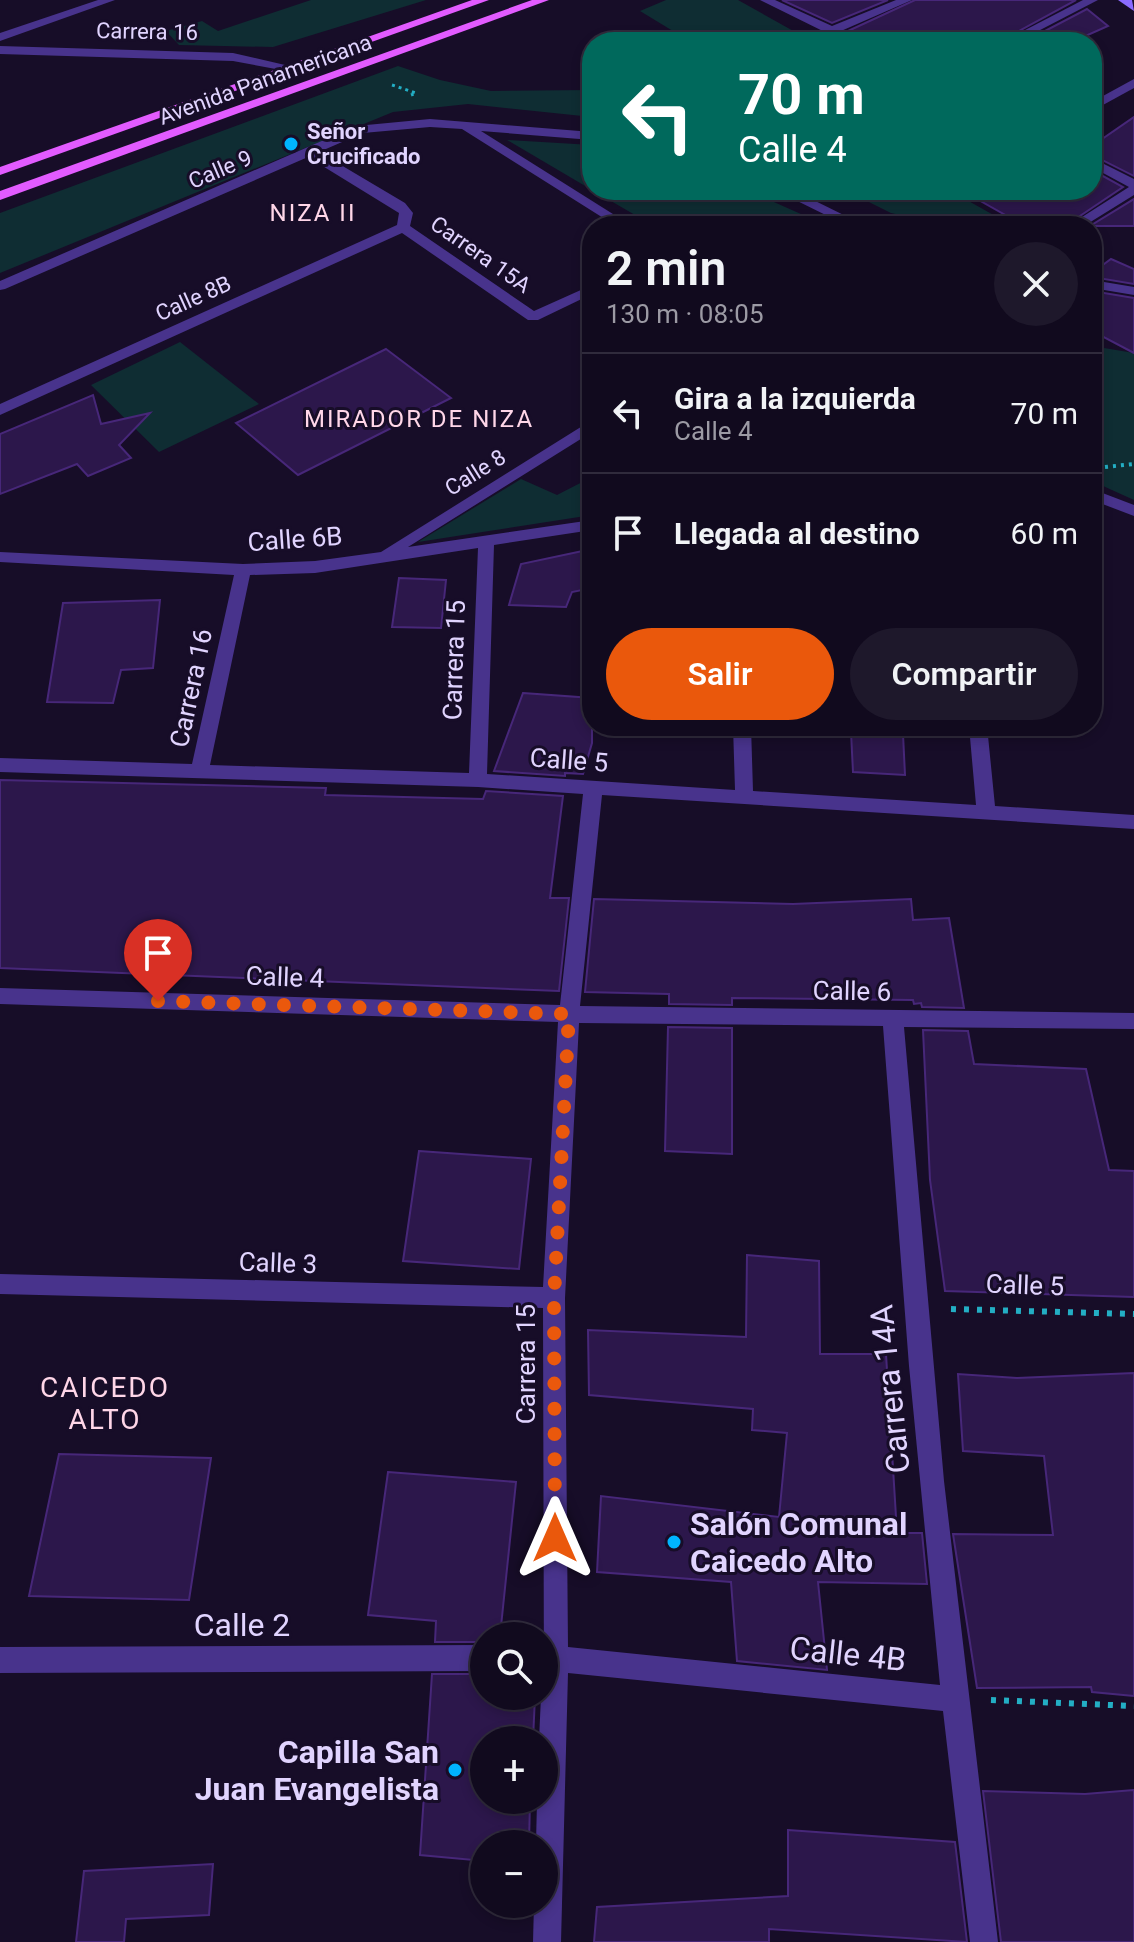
<!DOCTYPE html>
<html lang="es">
<meta charset="utf-8">
<style>
body{margin:0;font-family:Roboto,sans-serif;background:#1e182b;color:#f1f3f6;height:100vh;display:flex;flex-direction:column;font-size:30px;white-space:nowrap}
*{box-sizing:border-box;margin:0}
p{font-size:26px;color:#9c9aa4}
.icon{flex:none;width:44px;height:44px;fill:none;stroke:currentColor;stroke-width:2;stroke-linecap:round;stroke-linejoin:round}
.map{position:relative;flex:1;overflow:hidden}
.side{position:absolute;left:582px;top:216px;width:520px;height:520px;display:flex;flex-direction:column;background:#110a1e;border-radius:32px;box-shadow:0 4px 12px #0003,0 0 0 2px #302b3c}
.side>*{flex:none}
.hud{position:absolute;left:582px;top:32px;width:520px;height:168px;border-radius:32px;box-shadow:0 4px 12px #0003,0 0 0 2px #302b3c;background:#00695c;color:#fff;overflow:hidden}
.controls{position:absolute;left:470px;top:1622px;display:grid;gap:16px}
.controls a{display:grid;place-items:center;width:88px;height:88px;border-radius:50%;background:#110a1e;box-shadow:0 4px 12px #0003,0 0 0 2px #302b3c;font-size:40px}
.pin{position:absolute;display:grid;place-items:center;width:68px;height:68px;color:#fff;margin:-82px -34px;border-radius:50% 50% 50% 0;rotate:-45deg;box-shadow:0 0 8px #0007}
.pin .icon{rotate:45deg}
.me{position:absolute;width:88px;margin:-44px;rotate:0deg;stroke-linejoin:round;filter:drop-shadow(0 0 6px #0008)}
.turn{display:flex;align-items:center;gap:28px;height:168px;padding:0 24px;font-size:36px}
.turn .icon{width:104px;height:104px;stroke-width:2.5}
.turn b{display:block;font-size:56px;line-height:68px}
.round{display:grid;place-items:center;flex:none;width:84px;height:84px;border-radius:42px;background:#1e182b}
.head{display:flex;align-items:center;justify-content:space-between;height:136px;padding:0 24px}
h1{font-size:48px;font-weight:600;line-height:60px}
.button{display:flex;gap:16px;margin-top:auto;padding:16px 24px}
.button a{flex:1;height:92px;border-radius:48px;background:#ea580c;color:#fff;font-size:32px;font-weight:600;line-height:92px;text-align:center}
.button a+a{background:#1e182b;color:#f1f3f6}
ul{padding:0;list-style:none}
li{display:flex;align-items:center;gap:24px;height:120px;padding:0 24px;border-top:2px solid #302b3c}
li div{flex:1}
li b{display:block;font-size:30px}
li em{font-style:normal}
.map>svg:first-child{display:block}
.green{fill:#0f2d33}
.building{fill:#2c174b;stroke:#472779;stroke-width:2}
.lines{fill:none;stroke-linecap:round;stroke-linejoin:round}
.path-far2{stroke:#23aec4;stroke-width:3;stroke-dasharray:3 4;stroke-linecap:butt}
.path-far1{stroke:#23aec4;stroke-width:4;stroke-dasharray:3 5;stroke-linecap:butt}
.path{stroke:#23aec4;stroke-width:6;stroke-dasharray:5 8;stroke-linecap:butt}
.street{fill:#48338c;fill-rule:evenodd}
.secondary{fill:#8b6bff;fill-rule:evenodd}
.primary{fill:#e25bff;fill-rule:evenodd}
.route{stroke:#ea580c;stroke-width:14;stroke-dasharray:0 25.2}
.poi-dot{fill:#00b4ff;stroke:#170d28;stroke-width:3}
.labels{text-anchor:middle;stroke-width:6;stroke-linejoin:round;paint-order:stroke}
.far-street-label{font-size:22px;fill:#e1d4ff;stroke:#170d28}
.far-poi-label{font-size:22px;font-weight:bold;fill:#e1d4ff;stroke:#170d28;text-anchor:start}
.far-neighbourhood-label{font-size:24px;letter-spacing:2px;fill:#ffd6e8;stroke:#170d28}
.street-label{font-size:26px;fill:#e1d4ff;stroke:#170d28}
.neighbourhood-label{font-size:28px;letter-spacing:2px;fill:#ffd6e8;stroke:#170d28}
.near-street-label{font-size:32px;fill:#e1d4ff;stroke:#170d28}
.near-poi-label{font-size:32px;font-weight:bold;fill:#e1d4ff;stroke:#170d28;text-anchor:start}
</style>
<div class="map">
<svg width="1134" height="1942" viewBox="0 0 1134 1942">
<rect width="100%" height="100%" fill="#170d28"/>
<g class="green">
<path d="M311,0H426L273,47L179,45L166,31L202,21L218,31Z"/>
<path d="M666,0H738L813,42H691L640,11Z"/>
<path d="M398,66L440,80L491,91L592,90V117L468,104L393,112L0,273V213Z"/>
<path d="M507,140L592,145V190Z"/>
<path d="M592,190H747L828,226H654Z"/>
<path d="M845,190H949L1013,226H951L891,213Z"/>
<path d="M180,342L259,404L159,452L91,385Z"/>
<path d="M1092,346L1134,353V500L1092,481Z"/>
<path d="M592,477V515L418,542L521,479L557,495Z"/>
</g>
<g class="building">
<path d="M782,0H888L832,23Z"/>
<path d="M915,0H1076L999,42H864L848,31Z"/>
<path d="M1087,9L1108,26L1072,42H1024Z"/>
<path d="M1134,117V176L1092,155V146Z"/>
<path d="M1092,170L1123,187L1065,226H1025L961,190H1092Z"/>
<path d="M1134,199V226H1090Z"/>
<path d="M1111,259L1134,269V284L1092,277V273Z"/>
<path d="M1092,291L1134,298V353L1092,331Z"/>
<path d="M386,349L451,398L298,475L236,423Z"/>
<path d="M93,395L101,424L150,413L119,445L131,458L88,476L77,464L0,494V434Z"/>
<path d="M592,549V588L572,592L566,607L509,605L521,564Z"/>
<path d="M399,578L446,580L441,628L392,627Z"/>
<path d="M160,600L153,668L121,670L113,703L47,702L63,603Z"/>
<path d="M523,693L592,698V743L583,774L565,773V776L494,771Z"/>
<path d="M851,732L903,734L905,775L853,772Z"/>
<path d="M0,780L326,788L325,795L483,799L486,791L563,796L550,898H569L559,991L0,968Z"/>
<path d="M594,899L793,904L911,899L913,920L949,918L964,1008L922,1007L921,1003L914,1004L913,1000L732,998V1005L669,1004V994L585,992Z"/>
<path d="M668,1027L732,1028V1154L665,1151Z"/>
<path d="M923,1030L968,1031L974,1064L1086,1069L1109,1170L1134,1171V1297L945,1291L930,1180Z"/>
<path d="M419,1151L531,1159L519,1269L403,1261Z"/>
<path d="M747,1255L819,1261L820,1354H886L897,1533H922L927,1584L818,1582L827,1670L737,1661L731,1582L597,1572L601,1496L779,1517L787,1433L752,1430L753,1409L589,1395L588,1330L746,1337Z"/>
<path d="M1134,1373V1696L1092,1692L1091,1687L977,1688L953,1534L1053,1535L1044,1456L963,1451L958,1374L1017,1378Z"/>
<path d="M59,1454L211,1458L189,1600L29,1596Z"/>
<path d="M388,1472L516,1482L500,1636H484V1642H435L436,1621L368,1615Z"/>
<path d="M432,1674H484V1696H535L533,1740H484V1800H530L529,1844H484V1861L420,1855Z"/>
<path d="M1134,1790V1942H1001L983,1791L1085,1794Z"/>
<path d="M788,1830L955,1842L967,1942L769,1929V1942H594L597,1907L788,1896Z"/>
<path d="M213,1864L209,1915L126,1919L124,1942H76L84,1871Z"/>
</g>
<g class="lines">
<path class="path-far2" d="M392,85L416,93L411,95"/>
<path class="path-far1" d="M1105,467L1134,464"/>
<g class="path">
<path d="M951,1309L1134,1314"/>
<path d="M991,1700L1134,1706"/>
</g>
<g class="street">
<path d="M98,0H115L0,41V33Z"/>
<path d="M760,0H775L832,26L896,0H912L841,31L861,42H845Z"/>
<path d="M1083,0H1098L1017,42H1002Z"/>
<path d="M0,46L233,53L298,68L292,72L233,61L0,54Z"/>
<path d="M1134,79V88L1092,111V102Z"/>
<path d="M430,119L592,132V140L481,131L632,226H616L462,129L430,127L363,133L319,152L405,203L413,213L410,226L534,311L592,285V294L538,320H528L402,233L0,415V404L397,225L399,213L308,157L5,289L0,290V281L356,126Z"/>
<path d="M1092,158L1134,179V195L1084,226H1068L1129,187L1092,167Z"/>
<path d="M775,190H793L866,226H848Z"/>
<path d="M1092,280L1134,287V295L1092,288Z"/>
<path d="M592,420V432L408,547L592,520V530L494,545L487,774L735,790L733,726H751L753,791L976,805L969,726H987L995,806L1134,815V829L602,795L580,1006L1134,1013V1029L904,1027L944,1481L998,1942H970L943,1711L568,1673L561,1942H533L534,1904H544V1844H536L537,1800H544V1740H539L541,1696H544L543,1308L0,1294V1274L543,1287L558,1022L0,1004V988L560,1005L583,794L478,787L0,772V758L192,764L234,575L0,562V552L243,564L315,561L381,552ZM478,548L469,773L210,765L250,575L315,573ZM579,1023L883,1026L909,1366L940,1685L568,1647L565,1298Z"/>
<path d="M1092,489L1134,505V516L1092,500Z"/>
<path d="M484,1645V1671L0,1673V1647Z"/>
</g>
<path class="secondary" d="M1118,0H1132L1134,11Z"/>
<g class="primary">
<path d="M472,0H489L0,175V167Z"/>
<path d="M532,0H549L0,200V191Z"/>
</g>
</g>
<g class="lines">
<path class="route" d="M158,1001L569,1014L554,1298L555,1538"/>
</g>
<g class="poi-dot">
<circle cx="291" cy="144" r="8"/>
<circle cx="674" cy="1542" r="8"/>
<circle cx="455" cy="1770" r="8"/>
</g>
<g class="labels">
<g class="far-street-label">
<text transform="translate(147 31) rotate(1)" y="8">Carrera 16</text>
<text transform="translate(265 79) rotate(-20)" y="8">Avenida Panamericana</text>
<text transform="translate(220 169) rotate(-23)" y="8">Calle 9</text>
<text transform="translate(481 254) rotate(35)" y="8">Carrera 15A</text>
<text transform="translate(193 298) rotate(-24)" y="8">Calle 8B</text>
<text transform="translate(475 472) rotate(-32)" y="8">Calle 8</text>
</g>
<g class="far-poi-label">
<text x="307" y="139">Señor<tspan x="307" dy="25">Crucificado</tspan></text>
</g>
<g class="far-neighbourhood-label">
<text x="313" y="221">NIZA II</text>
<text x="419" y="427">MIRADOR DE NIZA</text>
</g>
<g class="street-label">
<text transform="translate(295 539) rotate(-4)" y="9">Calle 6B</text>
<text transform="translate(454 660) rotate(-88)" y="9">Carrera 15</text>
<text transform="translate(191 688) rotate(-78)" y="9">Carrera 16</text>
<text transform="translate(569 760) rotate(4)" y="9">Calle 5</text>
<text transform="translate(285 977) rotate(2)" y="9">Calle 4</text>
<text transform="translate(852 991) rotate(1)" y="9">Calle 6</text>
<text transform="translate(278 1263) rotate(2)" y="9">Calle 3</text>
<text transform="translate(1025 1285) rotate(2)" y="9">Calle 5</text>
<text transform="translate(526 1364) rotate(-90)" y="9">Carrera 15</text>
</g>
<g class="neighbourhood-label">
<text x="105" y="1397">CAICEDO<tspan x="105" dy="32">ALTO</tspan></text>
</g>
<g class="near-street-label">
<text transform="translate(890 1389) rotate(-96)" y="11">Carrera 14A</text>
<text x="242" y="1636">Calle 2</text>
<text transform="translate(848 1654) rotate(6)" y="11">Calle 4B</text>
</g>
<g class="near-poi-label">
<text x="690" y="1535">Salón Comunal<tspan x="690" dy="37">Caicedo Alto</tspan></text>
<text x="439" y="1763" text-anchor="end">Capilla San<tspan x="439" dy="37">Juan Evangelista</tspan></text>
</g>
</g>
</svg>
<div class="controls">
<a><svg class="icon" aria-label="search" viewBox="0 0 24 24"><circle cx="10" cy="10" r="6"/><path d="M15 15l6 6"/></svg></a>
<a>+</a>
<a>−</a>
</div>
<div class="pin" style="left:158px;top:1001px;background:#d93025"><svg class="icon" aria-label="arrive" viewBox="0 0 24 24"><path d="M6 21V4h12l-3 4 3 4H6"/></svg></div>
<svg class="me" style="left:555px;top:1538px" viewBox="-20 -20 40 40"><path d="M0-17L14 15 0 8-14 15z" fill="#ea580c" stroke="#fff" stroke-width="4"/></svg>
<div class="hud">
<div class="turn"><svg class="icon" aria-label="left" viewBox="0 0 24 24"><path d="M17 20v-9H6M10 6l-5 5 5 5"/></svg><div><b>70 m</b>Calle 4</div></div>
</div>
<section class="side">
<div class="head"><div><h1>2 min</h1><p>130 m · 08:05</p></div><a class="round"><svg class="icon" aria-label="close" viewBox="0 0 24 24"><path d="M6 6l12 12M18 6L6 18"/></svg></a></div>
<ul>
<li><svg class="icon" aria-label="left" viewBox="0 0 24 24"><path d="M17 20v-9H6M10 6l-5 5 5 5"/></svg><div><b>Gira a la izquierda</b><p>Calle 4</p></div><em>70 m</em></li>
<li><svg class="icon" aria-label="arrive" viewBox="0 0 24 24"><path d="M6 21V4h12l-3 4 3 4H6"/></svg><div><b>Llegada al destino</b></div><em>60 m</em></li>
</ul>
<div class="button"><a>Salir</a><a>Compartir</a></div>
</section>
</div>
